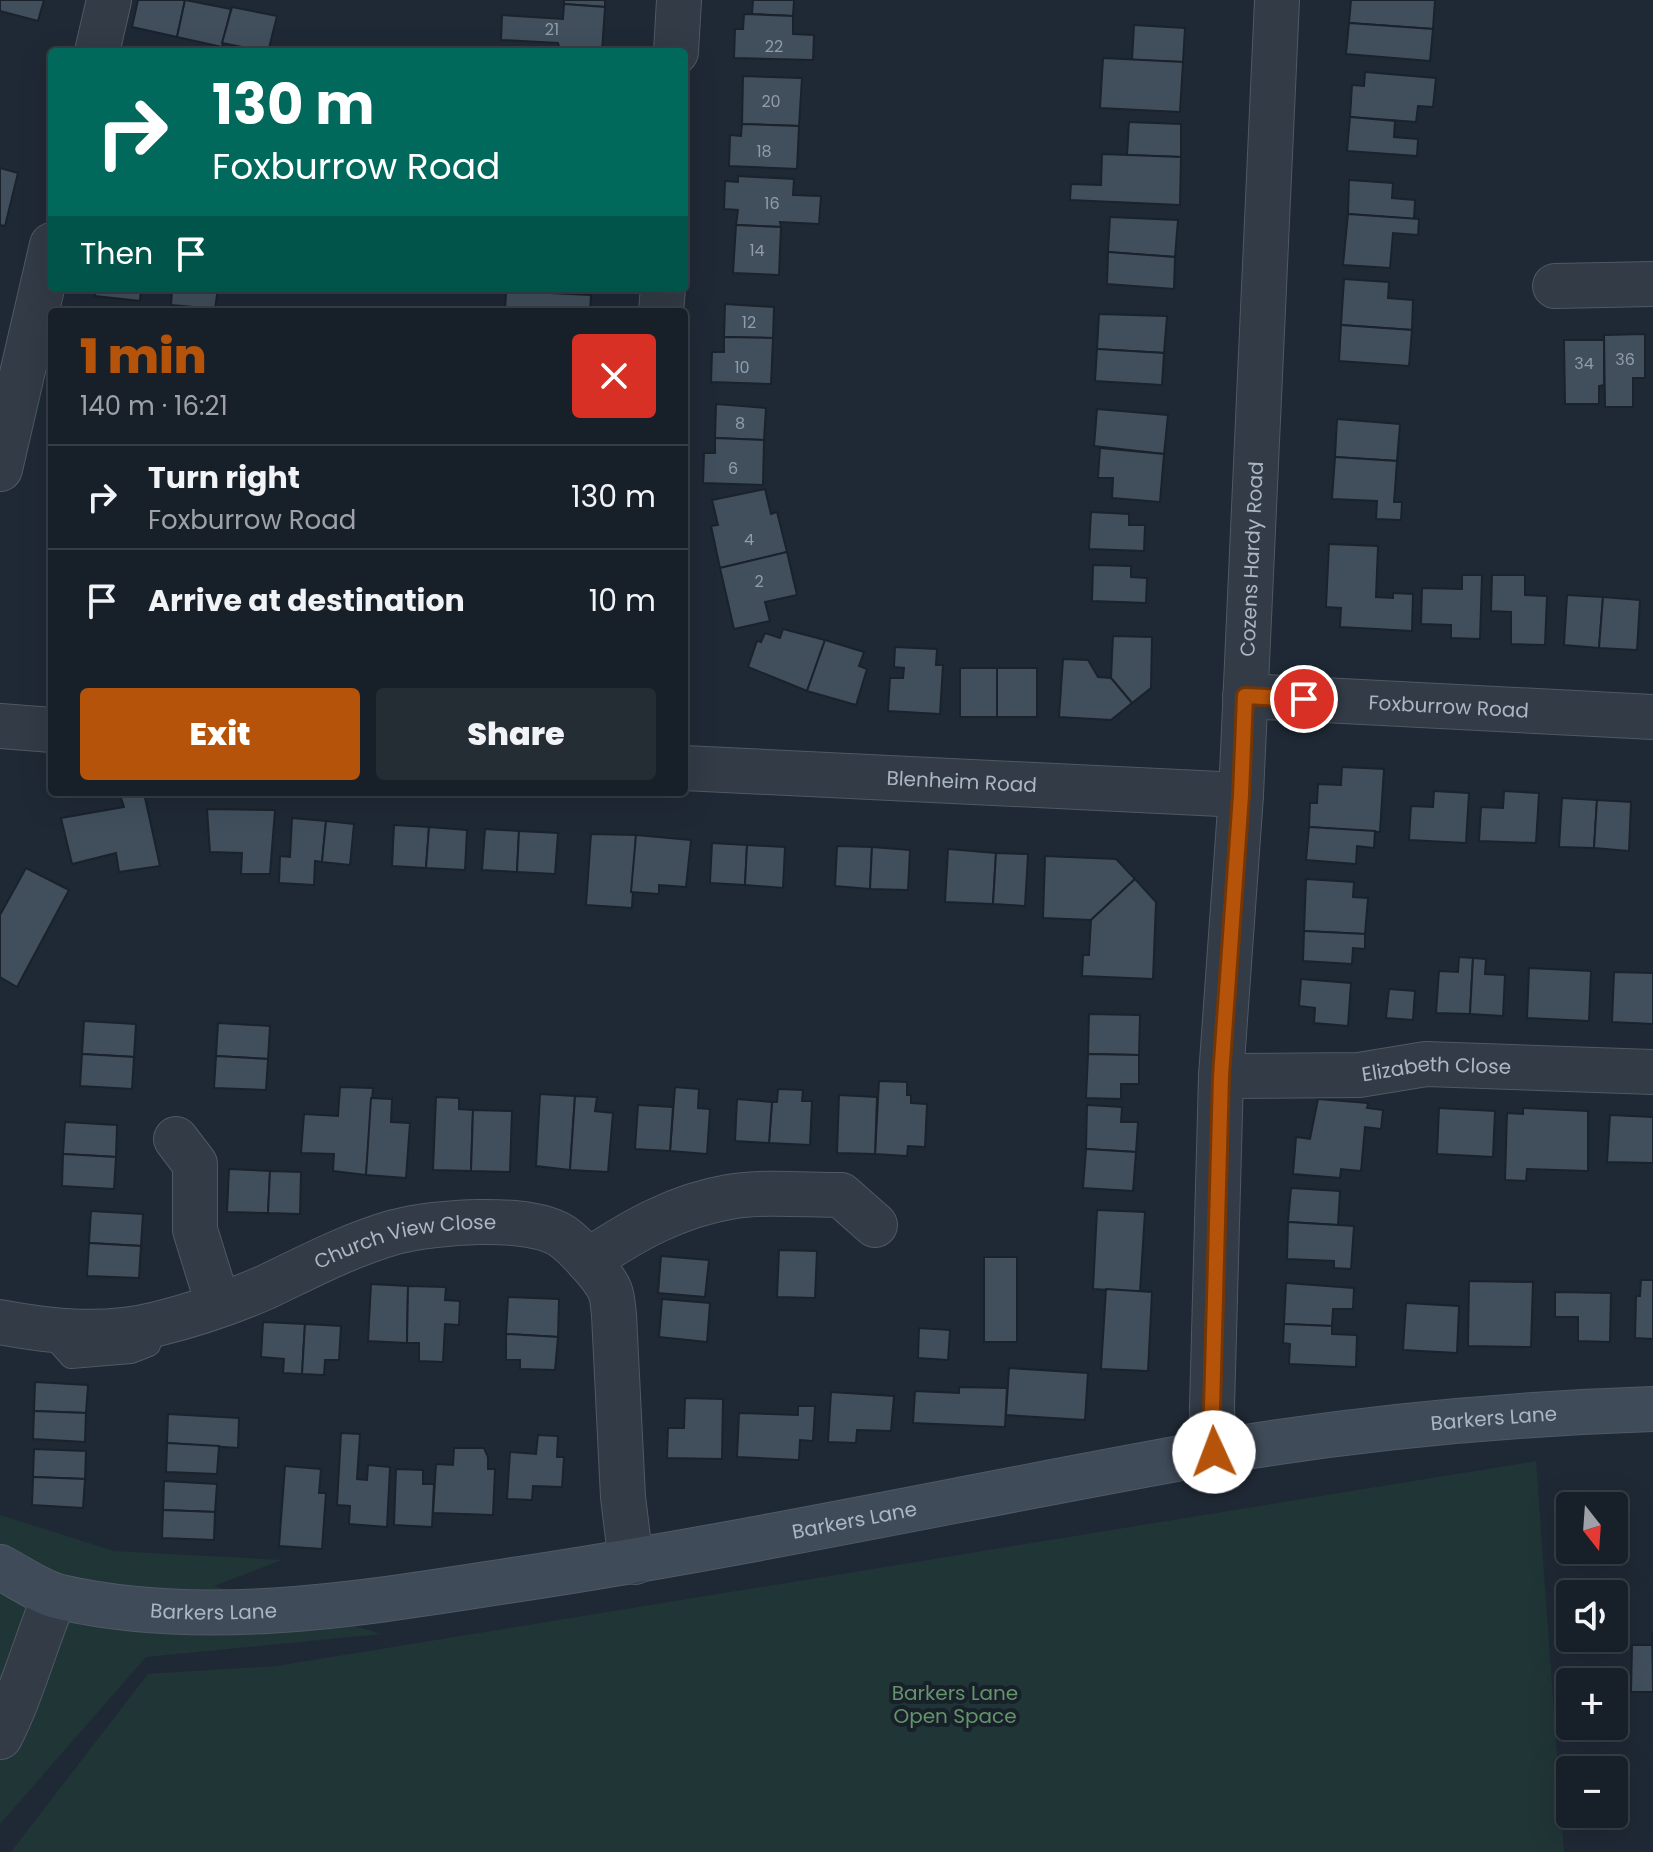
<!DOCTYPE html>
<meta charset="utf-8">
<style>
body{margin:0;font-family:Poppins,sans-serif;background:#242c34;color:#f1f3f6;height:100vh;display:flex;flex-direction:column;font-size:30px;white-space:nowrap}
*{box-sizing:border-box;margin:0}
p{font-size:26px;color:#9ea2a8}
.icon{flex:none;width:44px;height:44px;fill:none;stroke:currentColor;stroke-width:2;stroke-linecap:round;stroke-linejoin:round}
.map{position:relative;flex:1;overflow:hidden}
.details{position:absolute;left:48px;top:308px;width:640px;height:488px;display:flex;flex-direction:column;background:#171f28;border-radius:8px;box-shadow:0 8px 32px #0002,0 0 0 2px #363d45}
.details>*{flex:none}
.banner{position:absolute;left:48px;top:48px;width:640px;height:244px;border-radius:8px;box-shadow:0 8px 32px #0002,0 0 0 2px #363d45;background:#00695c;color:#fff;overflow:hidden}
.needle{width:52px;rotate:163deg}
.controls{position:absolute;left:1556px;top:1492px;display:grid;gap:16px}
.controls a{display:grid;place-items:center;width:72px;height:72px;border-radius:8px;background:#171f28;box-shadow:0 8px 32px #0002,0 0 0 2px #363d45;font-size:40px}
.pin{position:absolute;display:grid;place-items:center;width:68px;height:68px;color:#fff;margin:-34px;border:4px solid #fff;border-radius:50%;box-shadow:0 2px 8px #0007}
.me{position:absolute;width:88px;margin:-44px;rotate:358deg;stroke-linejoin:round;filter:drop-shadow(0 0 6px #0008)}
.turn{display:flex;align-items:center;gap:28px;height:168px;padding:0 32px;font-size:36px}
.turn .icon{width:104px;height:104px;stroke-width:2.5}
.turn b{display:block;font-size:56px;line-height:68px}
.then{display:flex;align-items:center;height:76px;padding:0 32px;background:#0003;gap:16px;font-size:30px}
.round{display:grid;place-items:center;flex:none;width:84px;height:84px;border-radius:8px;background:#242c34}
.overview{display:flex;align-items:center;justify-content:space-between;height:136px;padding:0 32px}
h1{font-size:48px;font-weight:800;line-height:60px;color:#b45309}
.button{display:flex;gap:16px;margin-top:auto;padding:16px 32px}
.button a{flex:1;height:92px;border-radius:8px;background:#b45309;color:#fff;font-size:32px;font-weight:800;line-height:92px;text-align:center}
.button a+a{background:#242c34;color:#f1f3f6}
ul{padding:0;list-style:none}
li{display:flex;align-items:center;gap:24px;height:104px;padding:0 32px;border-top:2px solid #363d45}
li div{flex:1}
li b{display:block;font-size:30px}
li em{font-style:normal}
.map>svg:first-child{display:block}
.green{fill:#203536}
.building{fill:#414f5d;stroke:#1a222c;stroke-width:2}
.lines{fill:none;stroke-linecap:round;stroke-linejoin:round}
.lane-casing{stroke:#4f5964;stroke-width:24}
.street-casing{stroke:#4f5964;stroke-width:46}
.secondary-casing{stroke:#4f5964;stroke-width:46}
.lane{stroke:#323b46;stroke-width:22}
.street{stroke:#323b46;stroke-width:44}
.secondary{stroke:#404b59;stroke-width:44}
.route-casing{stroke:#753606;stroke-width:20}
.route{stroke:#b45309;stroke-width:14}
.labels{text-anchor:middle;stroke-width:8;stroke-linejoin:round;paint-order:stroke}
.number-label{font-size:16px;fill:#909caa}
.street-label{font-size:20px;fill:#abb6c3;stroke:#18202a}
.park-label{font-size:20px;fill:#64936c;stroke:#18202a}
</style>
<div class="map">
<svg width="1653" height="1852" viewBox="0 0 1653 1852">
<rect width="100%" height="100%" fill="#1f2935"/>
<g class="green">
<path d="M1536,1461L1564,1852H11L148,1674L276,1666Z"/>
<path d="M0,1515L114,1551L282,1560L214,1586L382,1634L146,1657L0,1824Z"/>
</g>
<g class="building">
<path d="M0,0H44L38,21L0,11Z"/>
<path d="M138,0H185L177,37L132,27Z"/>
<path d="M185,0L231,9L222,47L177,37Z"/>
<path d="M564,0H605V7L564,4Z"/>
<path d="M753,0H794L793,16L752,14Z"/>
<path d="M1351,0H1435L1433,29L1349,23Z"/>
<path d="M564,4L605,7L602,52L560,50L558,43L501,40L502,15L563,19Z"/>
<path d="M232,7L277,16L268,52L222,43Z"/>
<path d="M744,14L793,16V34L814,35L813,60L734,58L735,29H743Z"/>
<path d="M1349,23L1433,29L1430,61L1346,54Z"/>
<path d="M1134,25L1185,28L1183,62L1132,60Z"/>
<path d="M1103,58L1183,62L1180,112L1100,108Z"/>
<path d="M1365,72L1436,78L1433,107L1418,106L1416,122L1350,117L1352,85L1364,86Z"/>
<path d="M743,76L802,78L799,126L742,124Z"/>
<path d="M1350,117L1395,121L1394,137L1418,139L1417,156L1347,151Z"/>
<path d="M1129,122L1181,124V157L1127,155Z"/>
<path d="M742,124L799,126L797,169L729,166L730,135L741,136Z"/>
<path d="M1102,154L1181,157L1180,205L1070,200L1071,184L1101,185Z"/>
<path d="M0,168L18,173L5,226L0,225Z"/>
<path d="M738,176L794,179L793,195L821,196L819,224L780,222L781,227L736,225L738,210L724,209L725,181L738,182Z"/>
<path d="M1349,180L1393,183L1392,198L1415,200L1414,219L1348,214Z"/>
<path d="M1348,214L1419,219L1418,235L1393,233L1390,268L1343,265Z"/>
<path d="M1110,217L1178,220L1175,257L1108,252Z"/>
<path d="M736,225L781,227L779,275L733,273Z"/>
<path d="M1108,252L1175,257L1174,289L1107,284Z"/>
<path d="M1344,279L1389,282L1388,298L1413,300L1412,330L1341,325Z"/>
<path d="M96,288H141L140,301L95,296Z"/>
<path d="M172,288H218L215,309L171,305Z"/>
<path d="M506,291L591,295L590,312H505Z"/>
<path d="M725,304L774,307L773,338L724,337Z"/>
<path d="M1099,314L1167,316L1164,353L1097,349Z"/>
<path d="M1341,325L1412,330L1409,366L1339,361Z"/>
<path d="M1645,334V378H1633V407H1605L1604,335Z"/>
<path d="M724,337L773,338L771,384L711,382L712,352H724Z"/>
<path d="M1564,340H1604V385L1599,386V404H1565Z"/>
<path d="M1097,349L1164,353L1162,385L1095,381Z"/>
<path d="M716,404L766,408L764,440L715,438Z"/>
<path d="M1097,409L1168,415L1164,454L1094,446Z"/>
<path d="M1337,419L1400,424L1397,461L1335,457Z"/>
<path d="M715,438L764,440L763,485L703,483L704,453H715Z"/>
<path d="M1100,448L1164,454L1160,502L1112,498L1113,478H1098Z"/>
<path d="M1335,457L1397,461L1394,502H1402L1401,520L1376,519L1377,501L1332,499Z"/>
<path d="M765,489L771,514L777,512L787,552L720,568L711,526L718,525L712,500Z"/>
<path d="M1091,512L1129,514V525H1145L1144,551L1089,549Z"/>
<path d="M1329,544L1378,546L1376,597L1393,598V593L1413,594L1412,631L1340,627L1341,608L1326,607Z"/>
<path d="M787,552L797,595L765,602L770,621L734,629L720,568Z"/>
<path d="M1093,565L1131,566V577L1147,578L1146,603L1092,601Z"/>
<path d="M1462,575H1482L1480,639L1451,638V625L1421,624L1422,588L1462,589Z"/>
<path d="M1492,575H1525V595L1547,596L1545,645L1511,644V612L1491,611Z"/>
<path d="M1567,595L1603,597L1599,648L1564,645Z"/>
<path d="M1603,597L1640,600L1637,650L1599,648Z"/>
<path d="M783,629L825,640L807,691L748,667L757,641L761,642L765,633L780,638Z"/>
<path d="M1113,636L1152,637L1151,688L1132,703L1111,678Z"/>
<path d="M825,640L864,652L859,666L867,669L856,705L807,691Z"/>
<path d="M895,647L937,649L936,665H943L940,714L888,711L890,678H903L904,668L894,667Z"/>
<path d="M1063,659L1088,660L1098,677L1111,678L1132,703L1111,720L1059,717Z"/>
<rect x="960" y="668" width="37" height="49"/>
<rect x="997" y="668" width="40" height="49"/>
<path d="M1342,767L1384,769L1380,832L1309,827L1310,803H1317L1318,784L1341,785Z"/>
<path d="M1434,791L1469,793L1466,843L1409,840L1411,806L1433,807Z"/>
<path d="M1504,791L1539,793L1536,843L1479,841L1481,807L1503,808Z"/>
<path d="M144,793L160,866L119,872L116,853L72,864L61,818L124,807L120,795Z"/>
<path d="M1562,798L1597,800L1594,848L1559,847Z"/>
<path d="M1597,800L1631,802L1629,851L1594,848Z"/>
<path d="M207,809L275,810L270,874H241L242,853L210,852Z"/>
<path d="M292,818L326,821L322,862L315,861L314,885L279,883L280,856L290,857Z"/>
<path d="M326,821L354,824L350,865L322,862Z"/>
<path d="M394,825L429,827L426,868L392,866Z"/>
<path d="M429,827L467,830L465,870L426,868Z"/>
<path d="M1309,827L1375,831L1374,848L1357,846L1356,864L1306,860Z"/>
<path d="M485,829L519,831L517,872L482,870Z"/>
<path d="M519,831L558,833L555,874L517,872Z"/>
<path d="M591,834L636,835L632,908L586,905Z"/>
<path d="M636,835L691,840L686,887L659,885V894L631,892Z"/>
<path d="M712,843L747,845L745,885L710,883Z"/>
<path d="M747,845L785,847L783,888L745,885Z"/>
<path d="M837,846L872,847L870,889L835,886Z"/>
<path d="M872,847L910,850L908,890L870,889Z"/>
<path d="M948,849L996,853L993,904L945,902Z"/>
<path d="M996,853L1028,854L1025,906L993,904Z"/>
<path d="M1045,856L1116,859L1135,879L1091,920L1043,918Z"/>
<path d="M26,868L69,890L17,987L0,977V915Z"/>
<path d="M1135,879L1156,902L1153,979L1082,976L1083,955H1089L1091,920Z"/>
<path d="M1306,879L1354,882L1353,897L1368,898L1365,934L1304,931Z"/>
<path d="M1304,931L1365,934V949L1353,948L1352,964L1303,961Z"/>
<path d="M1459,957L1473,958L1470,1014L1436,1013L1439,971L1458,972Z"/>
<path d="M1473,958L1486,959L1485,974L1505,975L1503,1016L1470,1014Z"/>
<path d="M1529,968L1591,971L1589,1021L1527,1018Z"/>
<path d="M1614,972L1653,973V1024L1612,1022Z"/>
<path d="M1301,979L1351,983L1348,1026L1314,1023L1315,1008L1299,1006Z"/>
<path d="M1389,989L1415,991L1413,1020L1386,1018Z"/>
<path d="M1089,1014L1140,1015L1139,1055L1088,1054Z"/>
<path d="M84,1021L136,1024L134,1057L82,1054Z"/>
<path d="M218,1023L270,1026L268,1059L216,1056Z"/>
<path d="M82,1054L134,1057L132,1089L80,1086Z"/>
<path d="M1088,1054L1139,1055V1084H1121V1099L1086,1098Z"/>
<path d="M216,1056L268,1059L266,1090L214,1088Z"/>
<path d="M879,1081L907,1082V1095H911V1103L927,1104L925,1147L908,1146L907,1156L875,1154Z"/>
<path d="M340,1087L373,1088L366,1175L333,1171L334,1154L301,1153L304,1114L338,1116Z"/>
<path d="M675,1087L699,1089L698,1108L710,1109L707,1154L670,1151Z"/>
<path d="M778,1089L803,1090L802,1101H812L810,1145L769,1143L772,1102H777Z"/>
<path d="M540,1094L575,1096L570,1170L536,1166Z"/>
<path d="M839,1095L877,1097L875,1154L837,1153Z"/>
<path d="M575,1096L597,1097L595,1111L613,1113L608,1172L570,1170Z"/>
<path d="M436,1097L459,1098V1109L473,1110L471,1171L433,1170Z"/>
<path d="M371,1098L392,1099L391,1122L410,1123L406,1178L366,1175Z"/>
<path d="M737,1099L772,1102L769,1143L735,1141Z"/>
<path d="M1318,1099L1368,1103L1367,1108L1383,1110L1381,1129L1365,1127L1361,1171L1341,1169L1340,1178L1293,1174L1296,1137L1310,1139Z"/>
<path d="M638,1105L673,1107L670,1151L635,1149Z"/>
<path d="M1087,1105L1122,1107L1121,1122H1138L1136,1152L1086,1149Z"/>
<path d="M1439,1108L1495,1111L1493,1157L1437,1154Z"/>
<path d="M1523,1108L1588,1111V1171L1527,1169L1526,1181L1505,1180L1507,1113L1523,1114Z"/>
<path d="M473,1110L512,1111L510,1172L471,1171Z"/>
<path d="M1610,1115L1653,1117V1163L1607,1162Z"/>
<path d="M65,1122L117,1125L116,1157L63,1154Z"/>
<path d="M1086,1149L1136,1152L1133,1191L1083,1188Z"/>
<path d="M63,1154L116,1157L114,1189L62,1186Z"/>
<path d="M229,1169L270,1171L268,1213L227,1212Z"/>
<path d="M270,1171L301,1172L300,1214L268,1213Z"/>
<path d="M1291,1188L1340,1191L1338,1225L1288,1222Z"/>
<path d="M1097,1210L1145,1212L1140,1292L1093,1289Z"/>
<path d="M91,1211L143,1214L141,1246L89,1243Z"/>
<path d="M1288,1222L1354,1226L1351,1269L1334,1268V1261L1287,1259Z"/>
<path d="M89,1243L141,1246L139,1278L87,1276Z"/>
<path d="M779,1250L817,1251L815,1298L777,1297Z"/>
<path d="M661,1256L709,1260L705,1297L658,1293Z"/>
<rect x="984" y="1257" width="33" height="85"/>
<path d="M1641,1280H1653V1339L1635,1338L1636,1296H1640Z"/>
<path d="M1469,1281L1533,1282L1531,1347L1468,1346Z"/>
<path d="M1286,1283L1354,1288L1353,1309H1333L1332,1326L1284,1324Z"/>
<path d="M371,1284L408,1286L407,1343L368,1341Z"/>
<path d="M408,1286L446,1287L445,1300L460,1301L459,1325L445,1324L443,1362L419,1361V1343H407Z"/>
<path d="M1106,1289L1152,1292L1148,1371L1101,1369Z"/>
<path d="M1555,1292L1611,1293L1610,1342L1578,1341V1317H1555Z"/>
<path d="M508,1297L559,1299L558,1337L506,1334Z"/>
<path d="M662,1299L710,1303L707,1342L659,1337Z"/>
<path d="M1406,1303L1459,1306L1457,1353L1403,1350Z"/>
<path d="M263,1322L305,1324L302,1374L283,1373L284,1359L261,1357Z"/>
<path d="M305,1324L341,1326L339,1360H325L324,1375L302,1374Z"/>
<path d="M1284,1324L1332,1326V1334L1357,1335L1356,1367L1289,1364L1290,1344L1283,1343Z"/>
<path d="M919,1328L950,1330L948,1360L918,1358Z"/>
<path d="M506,1334L558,1337L555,1370L520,1369V1360H506Z"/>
<path d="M1009,1368L1088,1373L1085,1420L1006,1415Z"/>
<path d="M35,1382L88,1385L86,1413L34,1411Z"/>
<path d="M959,1387L1007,1388L1005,1427L913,1423L915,1391L959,1393Z"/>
<path d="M831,1392L894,1396L891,1431L857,1430L856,1443L828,1442Z"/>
<path d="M685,1398L723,1399L722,1459L667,1458L668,1428H684Z"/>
<path d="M798,1406H815L813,1441L800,1440L799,1460L737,1457L739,1413L798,1415Z"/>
<path d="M34,1411L86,1413L85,1442L33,1439Z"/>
<path d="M168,1414L239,1418L238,1448L167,1443Z"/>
<path d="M341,1433L360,1434L357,1479L367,1480L368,1465L390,1467L387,1527L349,1524L350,1506L337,1505Z"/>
<path d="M538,1435L558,1436L557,1457H564L562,1487L533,1486L532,1500L507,1499L510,1452L536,1454Z"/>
<path d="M167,1443L219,1446L217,1474L166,1472Z"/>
<path d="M454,1448H484L488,1457V1469H495L493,1515L433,1513L436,1464L453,1465Z"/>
<path d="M34,1449L86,1451L85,1479L33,1477Z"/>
<path d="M285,1466L321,1469L319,1493H326L322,1549L279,1546Z"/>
<path d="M396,1469L423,1470V1484H434L432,1527L394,1525Z"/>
<path d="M33,1477L85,1479L83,1508L32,1505Z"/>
<path d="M164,1481L217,1484L215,1512L163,1510Z"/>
<path d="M163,1510L215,1512L214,1540L162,1538Z"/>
<path d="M1652,1632L1653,1692H1631L1632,1645H1652Z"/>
</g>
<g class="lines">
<defs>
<path id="lane" d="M49,1332L71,1357L131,1352L149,1345L154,1329"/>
<g id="street">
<path d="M97,52L109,0"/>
<path d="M676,52L679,0"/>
<path d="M1555,286L1653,284"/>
<path d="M661,312L663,288"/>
<path d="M0,469L52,245"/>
<path id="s1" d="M1245,696L1653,717"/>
<path d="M0,726L52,730"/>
<path id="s2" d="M684,768L1241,795"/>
<path id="s3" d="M1221,1076L1359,1075L1426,1064L1653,1072"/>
<path d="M176,1139L195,1164V1230L218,1304"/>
<path d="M588,1261C632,1231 676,1206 729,1197C763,1191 806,1195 841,1195L875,1225"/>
<path id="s4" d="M0,1322C53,1332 104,1337 157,1324C193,1315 232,1302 266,1287C308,1267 349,1245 395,1232C434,1222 528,1214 562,1236C576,1246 604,1276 610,1291C613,1298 613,1308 614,1315L623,1497L628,1538L635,1562"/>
<path id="s5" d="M1214,1452L1212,1408L1221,1076L1241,795L1277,0"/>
<path d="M0,1737C23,1692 35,1643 55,1596"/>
</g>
<g id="secondary">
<path id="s6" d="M0,1567C19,1577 40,1592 60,1597C211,1631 370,1602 520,1579C751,1544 979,1494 1209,1453C1355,1428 1505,1414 1653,1409"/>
</g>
</defs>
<use href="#lane" class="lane-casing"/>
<use href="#street" class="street-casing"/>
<use href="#secondary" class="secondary-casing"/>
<use href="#lane" class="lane"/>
<use href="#street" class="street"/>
<use href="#secondary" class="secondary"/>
</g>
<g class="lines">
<defs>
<path id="route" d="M1214,1452L1212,1408L1221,1076L1241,795L1245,696L1304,699"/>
</defs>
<use href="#route" class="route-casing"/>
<use href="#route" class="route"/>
</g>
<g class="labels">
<g class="number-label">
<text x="552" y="35">21</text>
<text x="774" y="52">22</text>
<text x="771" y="107">20</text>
<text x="764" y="157">18</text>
<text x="772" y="209">16</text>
<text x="757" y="256">14</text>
<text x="749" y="328">12</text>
<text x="1625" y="365">36</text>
<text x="1584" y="369">34</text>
<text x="742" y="373">10</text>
<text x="740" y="429">8</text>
<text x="733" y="474">6</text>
<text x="749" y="545">4</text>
<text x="759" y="587">2</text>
</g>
<g class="street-label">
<text dy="7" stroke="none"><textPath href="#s5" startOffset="894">Cozens Hardy Road</textPath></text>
<text dy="7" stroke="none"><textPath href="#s1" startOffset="204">Foxburrow Road</textPath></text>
<text dy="7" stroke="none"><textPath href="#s2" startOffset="278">Blenheim Road</textPath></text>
<text dy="7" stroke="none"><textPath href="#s3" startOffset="216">Elizabeth Close</textPath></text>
<text dy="7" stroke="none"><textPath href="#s4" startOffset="422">Church View Close</textPath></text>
<text dy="7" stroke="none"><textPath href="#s6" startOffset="1518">Barkers Lane</textPath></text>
<text dy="7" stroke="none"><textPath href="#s6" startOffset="870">Barkers Lane</textPath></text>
<text dy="7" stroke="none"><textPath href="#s6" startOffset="222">Barkers Lane</textPath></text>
</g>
<g class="park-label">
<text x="955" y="1700">Barkers Lane<tspan x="955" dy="23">Open Space</tspan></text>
</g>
</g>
</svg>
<div class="controls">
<a><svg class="needle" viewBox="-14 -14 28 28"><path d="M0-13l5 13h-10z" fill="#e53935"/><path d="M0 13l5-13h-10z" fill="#9ea2a8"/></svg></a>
<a><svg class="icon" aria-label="sound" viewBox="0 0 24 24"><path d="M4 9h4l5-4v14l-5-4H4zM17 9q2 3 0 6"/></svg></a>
<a>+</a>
<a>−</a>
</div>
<div class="pin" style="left:1304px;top:699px;background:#d93025"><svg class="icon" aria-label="arrive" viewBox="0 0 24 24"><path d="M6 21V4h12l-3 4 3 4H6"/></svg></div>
<svg class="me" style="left:1214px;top:1452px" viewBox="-20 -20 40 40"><circle r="19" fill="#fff"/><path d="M0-13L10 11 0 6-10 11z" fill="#b45309"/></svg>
<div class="banner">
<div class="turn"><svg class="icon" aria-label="right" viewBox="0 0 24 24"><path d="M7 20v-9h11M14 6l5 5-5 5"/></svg><div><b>130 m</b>Foxburrow Road</div></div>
<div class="then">Then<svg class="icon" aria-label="arrive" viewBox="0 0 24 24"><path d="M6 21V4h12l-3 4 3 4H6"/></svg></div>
</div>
<section class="details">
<div class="overview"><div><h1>1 min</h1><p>140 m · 16:21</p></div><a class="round" style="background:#d93025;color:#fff"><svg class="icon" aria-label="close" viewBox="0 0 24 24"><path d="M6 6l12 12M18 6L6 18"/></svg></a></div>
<ul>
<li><svg class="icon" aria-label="right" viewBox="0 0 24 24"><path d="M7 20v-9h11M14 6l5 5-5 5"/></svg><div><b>Turn right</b><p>Foxburrow Road</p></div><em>130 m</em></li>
<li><svg class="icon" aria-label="arrive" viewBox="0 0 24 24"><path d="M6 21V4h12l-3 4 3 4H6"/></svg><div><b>Arrive at destination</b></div><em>10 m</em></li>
</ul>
<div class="button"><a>Exit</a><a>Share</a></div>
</section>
</div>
